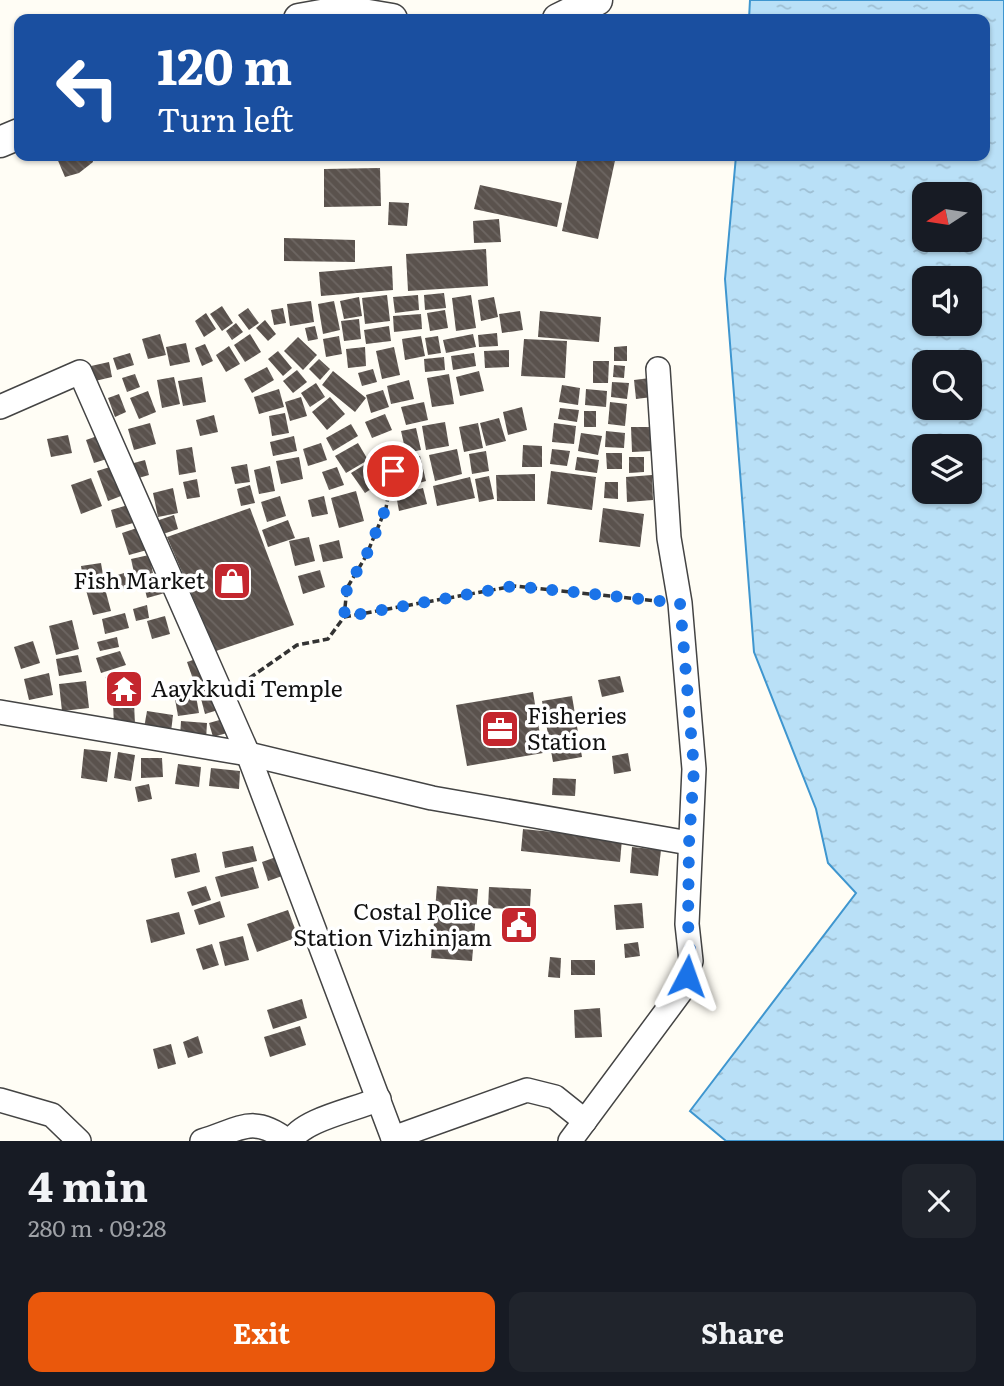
<!DOCTYPE html>
<meta charset="utf-8">
<style>
body{margin:0;font-family:Literata,serif;background:#20242c;color:#f1f3f6;height:100vh;display:flex;flex-direction:column;font-size:26px;white-space:nowrap}
*{box-sizing:border-box;margin:0}
p{font-size:23px;color:#9ea1a6}
.icon{flex:none;width:38px;height:38px;fill:none;stroke:currentColor;stroke-width:2;stroke-linecap:round;stroke-linejoin:round}
.map{position:relative;height:1141px;overflow:hidden}
.side{display:flex;flex-direction:column;background:#171b24;flex:1}
.side>*{flex:none}
.banner{position:absolute;left:14px;top:14px;width:976px;height:147px;border-radius:14px;box-shadow:0 2px 5px #0004;background:#1a4fa0;color:#fff;overflow:hidden}
.needle{width:46px;rotate:258deg}
.fabs{position:absolute;left:912px;top:182px;display:grid;gap:14px}
.fabs a{display:grid;place-items:center;width:70px;height:70px;border-radius:14px;background:#171b24;box-shadow:0 2px 5px #0004;font-size:35px}
.pin{position:absolute;display:grid;place-items:center;width:60px;height:60px;color:#fff;margin:-30px;border:4px solid #fff;border-radius:50%;box-shadow:0 2px 7px #0007}
.me{position:absolute;width:77px;margin:-38px;rotate:4deg;stroke-linejoin:round;filter:drop-shadow(0 0 5px #0008)}
.turn{display:flex;align-items:center;gap:24px;height:147px;padding:0 28px;font-size:32px}
.turn .icon{width:91px;height:91px;stroke-width:2.5}
.turn b{display:block;font-size:49px;line-height:60px}
.round{display:grid;place-items:center;flex:none;width:74px;height:74px;border-radius:14px;background:#20242c}
.headline{display:flex;align-items:center;justify-content:space-between;height:119px;padding:0 28px}
h1{font-size:42px;font-weight:700;line-height:52px}
.primary-button{display:flex;gap:14px;margin-top:auto;padding:14px 28px}
.primary-button a{flex:1;height:80px;border-radius:14px;background:#ea580c;color:#fff;font-size:28px;font-weight:700;line-height:80px;text-align:center}
.primary-button a+a{background:#20242c;color:#f1f3f6}
.map>svg:first-child{display:block}
.water{fill:url(#water-ripples);stroke:#3f96cf;stroke-width:2;fill-rule:evenodd}
.building{fill:url(#building-back-hatch)}
.lines{fill:none;stroke-linecap:round;stroke-linejoin:round}
.minor-casing{stroke:#444;stroke-width:26}
.tertiary-casing{stroke:#444;stroke-width:33}
.path{stroke:#333;stroke-width:3.5;stroke-dasharray:7 3.5;stroke-linecap:butt}
.minor{stroke:#fff;stroke-width:23}
.tertiary{stroke:#fff;stroke-width:30}
.route{stroke:#1a73e8;stroke-width:12;stroke-dasharray:0 21.6}
.labels{text-anchor:middle;stroke-width:7;stroke-linejoin:round;paint-order:stroke}
.poi-label{font-size:23px;fill:#111;stroke:#fff;text-anchor:end}
</style>
<div class="map">
<svg width="1004" height="1141" viewBox="0 0 1004 1141">
<defs>
<pattern id="water-ripples" width="26" height="14" patternUnits="userSpaceOnUse" patternTransform="scale(1.75)"><rect width="26" height="14" fill="#b9e0f7"/><path d="M2 4q2-2 4 0t4 0M15 11q2-2 4 0t4 0" fill="none" stroke="#9ebfd3"/></pattern>
<pattern id="building-back-hatch" width="6" height="6" patternUnits="userSpaceOnUse" patternTransform="scale(1.75)"><rect width="6" height="6" fill="#5a524d"/><path d="M-1 5l2 2M0 0l6 6M5-1l2 2" fill="none" stroke="#6d6662"/></pattern>
</defs>
<rect width="100%" height="100%" fill="#fffdf5"/>
<path class="water" d="M750,0H1004V1141H726L690,1111L856,893L828,863L816,809L754,652L725,279L736,156H985V19H749ZM924,194H970V240H924ZM924,278H970V324H924ZM924,362H970V408H924ZM924,446H970V492H924Z"/>
<g class="building">
<path d="M56,156H92L93,162L79,173L65,177Z"/>
<path d="M321,156H365V160L321,159Z"/>
<path d="M578,156H616L598,239L562,231Z"/>
<path d="M380,168L381,206L324,207V169Z"/>
<path d="M480,185L562,203L557,227L474,209Z"/>
<path d="M389,202L409,203L407,226L388,225Z"/>
<path d="M499,219L501,242L474,243L473,221Z"/>
<path d="M284,238L355,240V262L284,261Z"/>
<path d="M486,249L488,286L408,291L406,254Z"/>
<path d="M392,266L393,290L321,296L319,272Z"/>
<path d="M444,293L446,308L425,310L424,295Z"/>
<path d="M387,295L390,321L365,324L362,298Z"/>
<path d="M418,295L419,310L395,313L393,297Z"/>
<path d="M471,295L476,328L456,331L452,298Z"/>
<path d="M359,297L362,316L344,319L340,301Z"/>
<path d="M494,297L498,317L481,321L478,300Z"/>
<path d="M311,301L314,322L290,326L287,304Z"/>
<path d="M334,301L340,330L323,334L318,304Z"/>
<path d="M222,306L233,323L222,331L210,314Z"/>
<path d="M248,308L259,323L249,330L238,315Z"/>
<path d="M283,308L286,323L274,325L271,310Z"/>
<path d="M445,310L448,328L430,331L427,313Z"/>
<path d="M520,311L523,330L502,333L499,314Z"/>
<path d="M540,311L601,317L599,342L538,337Z"/>
<path d="M206,313L216,329L204,337L195,321Z"/>
<path d="M421,314L422,329L394,332L393,316Z"/>
<path d="M359,319L361,339L344,341L341,321Z"/>
<path d="M265,320L276,334L268,341L256,328Z"/>
<path d="M236,323L243,332L232,340L226,331Z"/>
<path d="M315,326L318,339L308,341L305,328Z"/>
<path d="M389,326L391,341L366,344L364,330Z"/>
<path d="M497,333L498,346L479,347L478,335Z"/>
<path d="M160,334L166,355L148,359L142,339Z"/>
<path d="M250,334L261,352L245,362L234,345Z"/>
<path d="M473,334L476,347L446,353L443,340Z"/>
<path d="M339,336L342,354L326,357L323,339Z"/>
<path d="M421,336L425,356L405,360L402,339Z"/>
<path d="M438,336L441,353L428,355L425,338Z"/>
<path d="M298,337L317,355L303,370L284,351Z"/>
<path d="M524,339L567,341L565,378L521,376Z"/>
<path d="M186,343L190,362L170,366L166,347Z"/>
<path d="M205,344L213,361L202,366L195,348Z"/>
<path d="M229,346L240,364L226,372L216,355Z"/>
<path d="M627,346V361H614V347Z"/>
<path d="M365,347L366,366L348,368L346,349Z"/>
<path d="M394,347L400,375L382,379L376,351Z"/>
<path d="M509,350V367L485,368L484,351Z"/>
<path d="M278,351L292,368L283,376L268,359Z"/>
<path d="M130,353L134,365L117,370L113,358Z"/>
<path d="M474,353L476,366L453,370L451,356Z"/>
<path d="M444,357L445,370L425,372L424,359Z"/>
<path d="M319,359L330,369L320,380L309,369Z"/>
<path d="M593,361H609L608,383H593Z"/>
<path d="M109,362L112,377L95,381L91,366Z"/>
<path d="M614,365L625,366L624,378L613,377Z"/>
<path d="M267,367L274,380L252,393L244,379Z"/>
<path d="M373,369L377,382L362,386L358,373Z"/>
<path d="M297,370L307,382L293,393L283,381Z"/>
<path d="M333,371L366,398L355,412L322,385Z"/>
<path d="M479,371L484,391L460,396L456,377Z"/>
<path d="M135,374L140,387L127,392L122,378Z"/>
<path d="M449,374L454,404L432,407L427,378Z"/>
<path d="M174,377L180,404L162,408L157,380Z"/>
<path d="M202,377L206,402L183,406L178,381Z"/>
<path d="M650,378L652,397L636,399L634,380Z"/>
<path d="M409,380L414,399L391,404L387,386Z"/>
<path d="M612,382L629,383L627,399L611,397Z"/>
<path d="M316,383L325,397L310,407L301,393Z"/>
<path d="M562,385L580,388L578,405L559,402Z"/>
<path d="M279,389L284,407L259,414L254,397Z"/>
<path d="M586,389L607,391L606,407L585,405Z"/>
<path d="M383,390L389,407L371,413L366,395Z"/>
<path d="M148,391L156,412L139,419L130,398Z"/>
<path d="M119,394L126,412L115,417L108,398Z"/>
<path d="M301,397L307,416L290,421L285,402Z"/>
<path d="M330,397L345,414L327,430L312,412Z"/>
<path d="M424,402L428,420L406,425L401,407Z"/>
<path d="M610,402L627,404L625,426L608,424Z"/>
<path d="M522,407L527,430L508,435L503,412Z"/>
<path d="M560,408L579,410L577,422L558,419Z"/>
<rect x="584" y="411" width="12" height="16"/>
<path d="M285,413L289,433L272,436L269,416Z"/>
<path d="M385,414L392,430L372,438L365,422Z"/>
<path d="M214,415L218,432L200,436L196,420Z"/>
<path d="M499,418L506,441L486,446L480,423Z"/>
<path d="M445,422L449,446L426,450L422,426Z"/>
<path d="M150,423L156,444L134,450L128,429Z"/>
<path d="M478,423L483,448L464,452L459,427Z"/>
<path d="M554,423L576,426L574,444L552,442Z"/>
<path d="M351,424L358,436L333,451L326,438Z"/>
<path d="M631,427H651L652,451L632,452Z"/>
<path d="M416,428L421,450L406,453L401,431Z"/>
<path d="M606,431L625,433L624,448L605,447Z"/>
<path d="M581,433L602,436L598,455L578,451Z"/>
<path d="M103,434L110,458L94,463L86,440Z"/>
<path d="M68,435L72,453L51,457L47,439Z"/>
<path d="M294,436L297,451L273,456L270,442Z"/>
<path d="M321,443L327,460L308,466L303,449Z"/>
<path d="M358,443L368,460L346,473L335,456Z"/>
<path d="M523,445L542,446V467H522Z"/>
<path d="M192,447L196,472L179,475L176,450Z"/>
<path d="M457,449L462,474L435,481L429,455Z"/>
<path d="M552,449L570,451L567,466L550,464Z"/>
<path d="M486,451L489,471L472,474L469,454Z"/>
<path d="M606,453H622V469H607Z"/>
<path d="M420,456L426,481L409,486L403,460Z"/>
<path d="M299,457L303,479L281,484L276,461Z"/>
<path d="M577,457L599,460L597,473L575,470Z"/>
<path d="M629,457H644V472L629,473Z"/>
<path d="M145,460L149,475L135,479L130,464Z"/>
<path d="M247,464L250,482L235,484L231,467Z"/>
<path d="M364,465L377,485L365,493L351,473Z"/>
<path d="M270,466L275,491L259,494L254,470Z"/>
<path d="M110,467L121,496L108,501L97,471Z"/>
<path d="M337,467L344,485L329,490L322,472Z"/>
<path d="M551,471L596,477L592,510L547,504Z"/>
<path d="M535,474V501H497L496,475Z"/>
<path d="M652,475L653,500L627,502L626,477Z"/>
<path d="M489,476L494,499L479,502L475,479Z"/>
<path d="M470,477L475,498L437,506L433,486Z"/>
<path d="M91,478L102,506L81,514L71,485Z"/>
<path d="M197,479L200,497L187,499L183,482Z"/>
<path d="M605,482H618V499L604,498Z"/>
<path d="M250,485L255,503L241,506L237,489Z"/>
<path d="M173,488L178,513L158,517L153,493Z"/>
<path d="M423,488L427,504L399,511L396,495Z"/>
<path d="M356,491L364,521L339,528L331,498Z"/>
<path d="M280,496L286,516L267,522L261,502Z"/>
<path d="M324,496L328,514L312,517L308,500Z"/>
<path d="M128,505L133,523L116,528L111,510Z"/>
<path d="M250,508L294,625L216,651L167,537Z"/>
<path d="M603,508L644,514L640,547L599,542Z"/>
<path d="M174,515L178,529L163,534L159,520Z"/>
<path d="M288,520L295,538L268,547L262,530Z"/>
<path d="M140,527L147,550L129,555L122,533Z"/>
<path d="M309,537L315,561L295,566L289,541Z"/>
<path d="M339,540L343,558L323,562L319,545Z"/>
<path d="M149,555L153,573L135,577L131,559Z"/>
<path d="M101,563L104,581L84,585L81,566Z"/>
<path d="M320,570L325,587L303,594L298,576Z"/>
<path d="M124,573L129,587L112,592L108,578Z"/>
<path d="M161,577L165,593L147,598L143,582Z"/>
<path d="M104,585L111,611L93,615L86,590Z"/>
<path d="M147,605L149,618L136,621L133,609Z"/>
<path d="M125,613L129,628L105,634L102,619Z"/>
<path d="M165,616L170,634L152,639L147,621Z"/>
<path d="M72,620L79,649L56,655L49,626Z"/>
<path d="M117,637L119,647L100,651L97,642Z"/>
<path d="M33,641L40,663L21,669L14,647Z"/>
<path d="M120,651L126,665L101,673L96,658Z"/>
<path d="M78,655L82,672L59,676L56,659Z"/>
<path d="M199,658L205,678L194,682L187,662Z"/>
<path d="M49,673L53,695L29,700L24,679Z"/>
<path d="M127,673L132,695L111,700L105,677Z"/>
<path d="M620,676L624,692L602,697L598,680Z"/>
<path d="M86,681L89,708L62,711L59,684Z"/>
<path d="M212,688L218,710L205,714L199,691Z"/>
<path d="M533,692L543,753L467,766L456,705Z"/>
<path d="M196,696L199,713L178,716L175,699Z"/>
<path d="M572,696L582,757L553,762L542,701Z"/>
<path d="M134,702L135,725L114,726L113,703Z"/>
<path d="M147,711L173,715L171,732L144,728Z"/>
<path d="M223,719L227,733L213,737L209,723Z"/>
<path d="M181,721L207,723L206,740L180,738Z"/>
<path d="M84,749L111,752L107,782L81,778Z"/>
<path d="M118,752L135,755L131,781L114,778Z"/>
<path d="M628,753L631,771L614,774L612,756Z"/>
<path d="M141,758H162L163,777L141,778Z"/>
<path d="M178,764L201,767L199,787L175,784Z"/>
<path d="M211,768L240,771L239,789L209,786Z"/>
<path d="M553,778L576,779L575,796L552,795Z"/>
<path d="M149,784L152,799L138,802L135,787Z"/>
<path d="M523,829L622,839L620,862L521,851Z"/>
<path d="M253,846L257,861L225,868L222,852Z"/>
<path d="M632,847L661,850L658,876L630,873Z"/>
<path d="M196,853L200,872L175,878L171,859Z"/>
<path d="M279,856L285,875L268,881L262,862Z"/>
<path d="M253,867L259,888L221,897L215,877Z"/>
<path d="M206,886L211,900L192,906L187,892Z"/>
<path d="M437,886L478,889L472,961L431,958Z"/>
<path d="M489,887L531,889L528,942L508,940L510,909L488,908Z"/>
<path d="M220,901L225,917L199,925L194,910Z"/>
<path d="M642,903L644,928L616,930L614,905Z"/>
<path d="M288,910L298,937L257,952L247,924Z"/>
<path d="M179,912L185,934L151,943L146,920Z"/>
<path d="M243,936L249,960L225,966L219,942Z"/>
<path d="M638,942L640,956L625,958L624,944Z"/>
<path d="M212,944L219,965L203,970L196,949Z"/>
<path d="M550,957L561,958L560,978L548,977Z"/>
<rect x="571" y="960" width="24" height="15"/>
<path d="M302,999L307,1018L273,1029L267,1010Z"/>
<path d="M600,1008L602,1037L575,1038L574,1010Z"/>
<path d="M300,1026L306,1045L270,1057L264,1037Z"/>
<path d="M198,1036L203,1053L188,1058L183,1042Z"/>
<path d="M171,1044L176,1064L158,1069L153,1049Z"/>
</g>
<g class="lines">
<defs>
<g id="minor">
<path d="M0,407L80,372L248,754L394,1141"/>
<path d="M0,712L248,754L432,798L689,843"/>
<path d="M0,1100L52,1115L79,1141"/>
<path d="M393,1138L527,1090L555,1097L585,1121"/>
<path d="M202,1141C241,1129 253,1114 288,1141"/>
<path d="M291,1141C303,1119 355,1110 379,1099"/>
<path d="M570,1141L682,990L691,961L687,924L694,769L680,603L669,538L658,369"/>
</g>
<g id="tertiary">
<path d="M299,19L344,11L392,19"/>
<path d="M558,19L597,0"/>
<path d="M0,142L19,134"/>
</g>
</defs>
<use href="#minor" class="minor-casing"/>
<use href="#tertiary" class="tertiary-casing"/>
<g class="path">
<path d="M344,617L514,586L657,601"/>
<path d="M241,684L297,645L328,639L344,617L347,588L366,556L386,508L393,471"/>
</g>
<use href="#minor" class="minor"/>
<use href="#tertiary" class="tertiary"/>
</g>
<g class="lines">
<path class="route" d="M393,471L386,508L366,556L347,588L344,617L514,586L680,603L694,769L689,843L688,924L691,961L687,976"/>
</g>
<defs>
<symbol id="shop-square" viewBox="-11 -11 22 22"><rect x="-9" y="-9" width="18" height="18" rx="4" fill="#c4262e" stroke="#fff"/><path d="M-5-2.5h2.3a2.7 3.5 0 0 1 5.4 0H5L5.5 6h-11ZM-1.5-2.5h3a1.5 2.3 0 0 0-3 0Z" fill="#fff"/></symbol>
<symbol id="temple-square" viewBox="-11 -11 22 22"><rect x="-9" y="-9" width="18" height="18" rx="4" fill="#c4262e" stroke="#fff"/><path d="M0-6L5-2H3V0L6.5 2.5H4V6H1.5V3h-3V6H-4V2.5H-6.5L-3 0V-2H-5Z" fill="#fff"/></symbol>
<symbol id="office-square" viewBox="-11 -11 22 22"><rect x="-9" y="-9" width="18" height="18" rx="4" fill="#c4262e" stroke="#fff"/><path d="M-6-3h4V-5.5h4V-3h4V5H-6ZM-1-4.5V-3h2v-1.5ZM-6 0V1H6V0Z" fill="#fff"/></symbol>
<symbol id="civic-square" viewBox="-11 -11 22 22"><rect x="-9" y="-9" width="18" height="18" rx="4" fill="#c4262e" stroke="#fff"/><path d="M-.6-6.5H3V-4.5H.6V-3L4-1V1h2V6H-6V1h2V-1L-.6-3ZM-1.2 2.5V6h2.4V2.5Z" fill="#fff"/></symbol>
</defs>
<g fill-rule="evenodd">
<use href="#shop-square" x="210" y="559" width="44" height="44"/>
<use href="#temple-square" x="102" y="667" width="44" height="44"/>
<use href="#office-square" x="478" y="707" width="44" height="44"/>
<use href="#civic-square" x="497" y="903" width="44" height="44"/>
</g>
<g class="labels">
<g class="poi-label">
<text x="205" y="589">Fish Market</text>
<text x="151" y="697" text-anchor="start">Aaykkudi Temple</text>
<text x="527" y="724" text-anchor="start">Fisheries<tspan x="527" dy="26">Station</tspan></text>
<text x="492" y="920">Costal Police<tspan x="492" dy="26">Station Vizhinjam</tspan></text>
</g>
</g>
</svg>
<div class="fabs">
<a><svg class="needle" viewBox="-14 -14 28 28"><path d="M0-13l5 13h-10z" fill="#e53935"/><path d="M0 13l5-13h-10z" fill="#9ea1a6"/></svg></a>
<a><svg class="icon" aria-label="sound" viewBox="0 0 24 24"><path d="M4 9h4l5-4v14l-5-4H4zM17 9q2 3 0 6"/></svg></a>
<a><svg class="icon" aria-label="search" viewBox="0 0 24 24"><circle cx="10" cy="10" r="6"/><path d="M15 15l6 6"/></svg></a>
<a><svg class="icon" aria-label="layers" viewBox="0 0 24 24"><path d="M12 4l9 5-9 5-9-5zM3 14l9 5 9-5"/></svg></a>
</div>
<div class="pin" style="left:393px;top:471px;background:#d93025"><svg class="icon" aria-label="arrive" viewBox="0 0 24 24"><path d="M6 21V4h12l-3 4 3 4H6"/></svg></div>
<svg class="me" style="left:687px;top:976px" viewBox="-20 -20 40 40"><path d="M0-17L14 15 0 8-14 15z" fill="#1a73e8" stroke="#fff" stroke-width="4"/></svg>
<div class="banner">
<div class="turn"><svg class="icon" aria-label="left" viewBox="0 0 24 24"><path d="M17 20v-9H6M10 6l-5 5 5 5"/></svg><div><b>120 m</b>Turn left</div></div>
</div>
</div>
<section class="side">
<div class="headline"><div><h1>4 min</h1><p>280 m · 09:28</p></div><a class="round"><svg class="icon" aria-label="close" viewBox="0 0 24 24"><path d="M6 6l12 12M18 6L6 18"/></svg></a></div>
<div class="primary-button"><a>Exit</a><a>Share</a></div>
</section>
